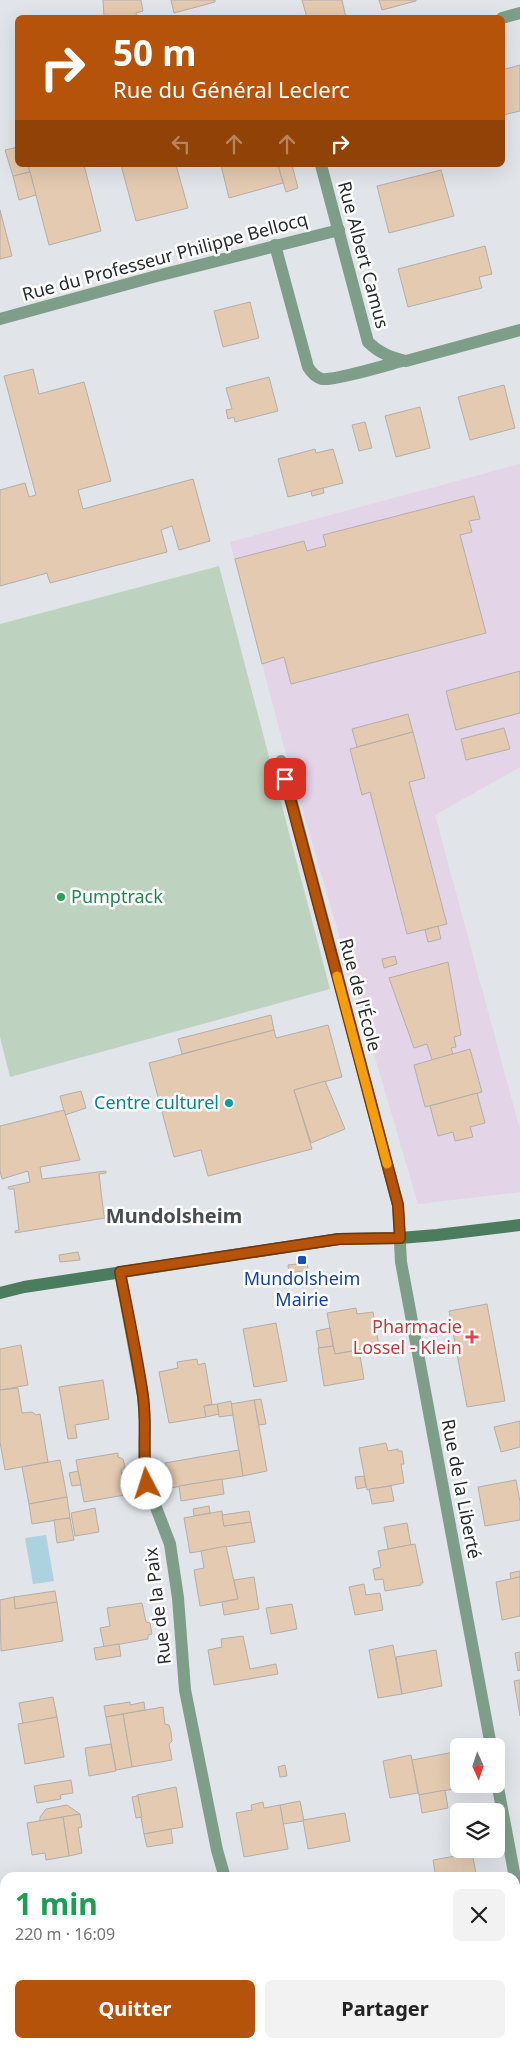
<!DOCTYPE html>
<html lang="fr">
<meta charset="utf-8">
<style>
body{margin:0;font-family:"Noto Sans",sans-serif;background:#f2f2f2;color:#222;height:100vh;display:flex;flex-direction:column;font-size:19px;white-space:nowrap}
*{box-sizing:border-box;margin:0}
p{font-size:16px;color:#767676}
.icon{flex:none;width:28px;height:28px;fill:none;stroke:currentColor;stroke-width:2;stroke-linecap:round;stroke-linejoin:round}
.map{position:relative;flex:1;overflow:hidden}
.panel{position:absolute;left:0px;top:1872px;width:520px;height:176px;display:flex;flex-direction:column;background:#fff;border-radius:15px 15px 0 0;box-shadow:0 5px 20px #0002}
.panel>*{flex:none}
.hud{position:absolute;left:15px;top:15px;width:490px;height:152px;border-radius:8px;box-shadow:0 5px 20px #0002;background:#b45309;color:#fff;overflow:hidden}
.needle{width:32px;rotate:177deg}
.buttons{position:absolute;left:450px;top:1738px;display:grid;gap:10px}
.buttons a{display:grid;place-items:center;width:55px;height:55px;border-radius:8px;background:#fff;box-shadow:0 5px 20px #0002;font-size:25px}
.pin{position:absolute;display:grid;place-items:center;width:42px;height:42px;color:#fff;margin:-21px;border-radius:10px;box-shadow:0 2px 8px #0006}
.me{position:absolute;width:55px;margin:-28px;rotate:355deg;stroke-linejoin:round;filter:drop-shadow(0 0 4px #0008)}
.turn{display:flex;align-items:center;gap:18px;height:105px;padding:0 15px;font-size:22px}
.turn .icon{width:65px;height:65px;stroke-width:2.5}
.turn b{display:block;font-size:35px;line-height:42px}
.lanes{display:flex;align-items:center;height:48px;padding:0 15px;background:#0003;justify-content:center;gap:25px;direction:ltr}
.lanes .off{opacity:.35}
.round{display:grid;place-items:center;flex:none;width:52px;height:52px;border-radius:8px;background:#f2f2f2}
.headline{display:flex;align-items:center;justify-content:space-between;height:85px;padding:0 15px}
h1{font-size:30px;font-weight:700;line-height:38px;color:#1e9e55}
.button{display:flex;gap:10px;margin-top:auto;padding:10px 15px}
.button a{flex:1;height:58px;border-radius:8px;background:#b45309;color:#fff;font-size:20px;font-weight:700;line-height:58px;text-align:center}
.button a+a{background:#f2f2f2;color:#222}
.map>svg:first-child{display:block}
.education{fill:#e3d4e7}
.green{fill:#bed3bf}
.water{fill:#acd1df}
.building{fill:#e3cab1;stroke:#b3aeaa}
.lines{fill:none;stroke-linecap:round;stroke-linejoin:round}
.street{stroke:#7e9e89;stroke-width:12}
.secondary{stroke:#4c7c5e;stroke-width:12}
.route-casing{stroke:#753606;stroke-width:12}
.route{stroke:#b45309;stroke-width:9}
.slow{stroke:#f59e0b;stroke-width:9}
.leisure-dot{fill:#2e9e5b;stroke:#fff;stroke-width:2}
.culture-dot{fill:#0f9aa8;stroke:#fff;stroke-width:2}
.transit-dot{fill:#1a4fb4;stroke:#fff;stroke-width:2}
.health-dot{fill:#e0444e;stroke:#fff;stroke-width:2}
.labels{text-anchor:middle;stroke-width:5;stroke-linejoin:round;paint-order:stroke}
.street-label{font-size:18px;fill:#2b2c2e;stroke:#fff}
.leisure-label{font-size:18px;fill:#27864d;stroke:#fff;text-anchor:start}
.culture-label{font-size:18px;fill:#0d838f;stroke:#fff;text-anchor:end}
.transit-label{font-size:18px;fill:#164399;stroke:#fff}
.health-label{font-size:18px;fill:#be3a42;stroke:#fff;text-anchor:end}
.quarter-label{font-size:20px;font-weight:bold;fill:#494c50;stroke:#fff}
</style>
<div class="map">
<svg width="520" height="2048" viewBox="0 0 520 2048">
<rect width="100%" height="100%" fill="#e1e4e9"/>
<path class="education" d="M520,464V767L435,815L520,1130V1192L418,1204L284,747L230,542Z"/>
<path class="green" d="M219,566L330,989L10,1077L0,1037V624Z"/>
<path class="water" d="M46,1535L54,1581L33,1584L25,1538Z"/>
<g class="building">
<path d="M103,0H141L143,11L136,13L137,18H108L107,15L104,16Z"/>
<path d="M171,0H215V2L174,13Z"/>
<path d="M302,0H342L346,18H307Z"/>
<path d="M379,0H416V1L382,10Z"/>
<path d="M520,65V111L503,115L502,70Z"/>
<path d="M18,147V165H28L30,172L13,176L5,150Z"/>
<path d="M28,165H61V166L84,165L101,231L49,245Z"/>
<path d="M121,165H176L188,208L136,221Z"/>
<path d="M221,165H278L283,183L229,198Z"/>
<path d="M278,165H292L298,188L286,192Z"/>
<path d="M441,170L454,216L389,233L377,186Z"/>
<path d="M30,172L36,195L19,200L13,176Z"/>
<path d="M0,210L12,256L0,259Z"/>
<path d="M485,246L492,274L479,277L482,288L408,307L398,269Z"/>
<path d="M250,302L259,338L223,347L214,311Z"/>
<path d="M33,369L39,394L84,382L111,481L78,490L83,509L193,479L210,541L179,550L172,526L161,530L167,552L50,583L47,573L0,586V490L25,483L29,497L36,495L4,376Z"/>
<path d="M269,377L278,411L235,422L234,417L228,419L226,410L232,409L226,388Z"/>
<path d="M504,385L515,428L470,440L458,397Z"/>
<path d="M420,407L430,448L396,457L385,416Z"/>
<path d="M365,422L372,448L359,451L352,425Z"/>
<path d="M315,449L316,453L333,449L343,483L288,497L278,459Z"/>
<path d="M323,488L324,493L312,496L311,491Z"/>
<path d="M474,496L480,519L469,521L472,532L460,535L486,633L291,684L284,657L262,664L235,559L304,541L307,551L326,546L323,535Z"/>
<path d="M520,671V713L456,730L446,691Z"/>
<path d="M408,714L413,732L357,747L352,729Z"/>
<path d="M504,728L510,749L466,760L461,739Z"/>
<path d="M413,732L425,778L409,782L447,924L407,934L370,792L362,795L350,749Z"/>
<path d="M438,926L441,939L428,942L425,930Z"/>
<path d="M395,956L397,964L384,968L382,959Z"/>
<path d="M448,962L461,1035L454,1037L456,1047L451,1048L453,1054L432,1060L427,1044L414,1048L389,978Z"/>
<path d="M271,1015L274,1030L182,1054L178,1039Z"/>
<path d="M328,1025L342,1077L294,1090L312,1149L208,1176L201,1150L174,1157L149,1063L274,1030L276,1038Z"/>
<path d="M470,1049L482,1092L425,1107L414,1065Z"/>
<path d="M325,1081L345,1129L311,1143L294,1090Z"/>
<path d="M81,1091L86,1108L65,1115L60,1096Z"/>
<path d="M477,1093L485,1123L470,1127L473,1137L455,1141L453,1132L438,1136L430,1106Z"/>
<path d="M64,1110L80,1160L40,1167L42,1179L106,1171V1173L99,1174L104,1216L111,1215V1217L15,1233V1231L19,1230L14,1189H9L8,1187L30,1182L28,1171L2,1179L0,1171V1126Z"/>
<path d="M78,1252L80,1260L60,1262L59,1255Z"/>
<path d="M307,1263L308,1270L289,1273L288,1265Z"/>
<path d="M487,1304L505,1401L467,1407L449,1311Z"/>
<path d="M356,1308L357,1314L373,1312L379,1346L335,1354L327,1313Z"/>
<path d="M276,1323L287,1381L254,1387L243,1329Z"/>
<path d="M330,1328L333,1346L319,1348L316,1331Z"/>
<path d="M21,1345L28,1385L0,1390V1349Z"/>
<path d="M333,1346L335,1354L359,1350L364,1379L324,1386L318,1348Z"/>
<path d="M197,1359L198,1365L205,1363L212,1404L204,1406L206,1417L169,1423L159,1372L178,1368L177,1362Z"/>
<path d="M103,1380L109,1419L75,1425L77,1438L68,1439L59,1387Z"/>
<path d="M18,1388L22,1413L32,1412L36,1415L40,1414L48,1462L5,1470L0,1442V1390Z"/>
<path d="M261,1399L266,1424L259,1425L254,1400Z"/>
<path d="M254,1400L267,1471L243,1476L231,1404Z"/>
<path d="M231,1401L233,1415L219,1417L217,1404Z"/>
<path d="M217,1404L219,1414L206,1417L204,1406Z"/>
<path d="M520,1421V1447L501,1452L494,1427Z"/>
<path d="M386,1443L388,1451L398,1449V1451H402L404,1464H401L404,1483L367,1490L359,1448Z"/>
<path d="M239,1450L243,1476L170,1488L165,1463Z"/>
<path d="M118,1453V1457L123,1459L125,1467L121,1470L125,1495L84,1502L76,1460Z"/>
<path d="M60,1460L67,1497L29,1504L22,1467Z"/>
<path d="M78,1471L81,1485L72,1486L69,1473Z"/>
<path d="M364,1476L366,1487L357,1489L355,1477Z"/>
<path d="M222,1479L224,1494L181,1501L179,1486Z"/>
<path d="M516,1480L520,1502V1520L485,1526L478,1487Z"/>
<path d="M391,1486L394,1501L372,1504L369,1489Z"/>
<path d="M67,1497L70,1518L32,1524L29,1504Z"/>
<path d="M209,1506L210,1513L194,1516L193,1509Z"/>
<path d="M95,1508L99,1532L75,1536L71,1513Z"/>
<path d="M222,1511L224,1526L251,1522L255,1542L190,1553L184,1518Z"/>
<path d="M249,1511L251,1522L224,1526L222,1515Z"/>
<path d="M70,1518L74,1540L57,1543L54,1520Z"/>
<path d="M407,1523L411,1545L388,1549L384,1527Z"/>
<path d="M415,1544L423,1583H421V1585L385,1591L383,1579L375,1580L373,1569L381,1567L378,1551Z"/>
<path d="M226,1546L238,1599L200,1606L194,1570L204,1568L201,1551Z"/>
<path d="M520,1571V1577L511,1579L510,1573Z"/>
<path d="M254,1577L259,1609L224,1615L222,1602L238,1599L234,1580Z"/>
<path d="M520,1577V1616L502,1620L496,1582Z"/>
<path d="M364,1584L366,1595L380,1593L383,1610L355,1615L349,1587Z"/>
<path d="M55,1591L57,1602L15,1609L14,1597Z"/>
<path d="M14,1597L15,1609L57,1602L63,1641L1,1651L0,1600Z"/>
<path d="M142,1603L146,1622L150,1623L152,1634L148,1635V1639L104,1647L100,1628L110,1626L107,1608Z"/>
<path d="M292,1604L297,1629L271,1634L266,1608Z"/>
<path d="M243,1636L250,1669L276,1664L278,1674L214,1685L208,1650L222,1647L221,1639Z"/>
<path d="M119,1644L121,1656L96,1660L94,1648Z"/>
<path d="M393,1645L402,1694L378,1698L369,1650Z"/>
<path d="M436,1650L442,1686L402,1694L396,1657Z"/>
<path d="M520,1652V1670L518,1671L515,1653Z"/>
<path d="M520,1680V1716L514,1681Z"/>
<path d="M53,1697L57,1717L23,1724L19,1703Z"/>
<path d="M130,1702V1705L144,1702L145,1710L106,1717L104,1706Z"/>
<path d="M163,1707L165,1724L169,1725L171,1732L172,1741L169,1744L172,1760L132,1767L123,1714Z"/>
<path d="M123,1714L132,1767L116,1770L106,1717Z"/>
<path d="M57,1717L64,1757L25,1764L18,1724Z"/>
<path d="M111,1744L116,1771L89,1776L85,1748Z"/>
<path d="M454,1752L460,1788L419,1795L412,1760Z"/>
<path d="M411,1755L418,1793L390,1798L383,1761Z"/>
<path d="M285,1765L287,1776L280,1777L278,1767Z"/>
<path d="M71,1780L73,1793L60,1795L61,1799L37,1803L34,1786Z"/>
<path d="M176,1787L183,1827L144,1834L137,1795Z"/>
<path d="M445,1790L448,1808L422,1813L419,1795Z"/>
<path d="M138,1796L142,1817L136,1818L132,1797Z"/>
<path d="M300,1801L304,1821L283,1824L280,1805Z"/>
<path d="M263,1802L264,1808L280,1805L288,1849L244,1857L236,1813L252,1810L251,1805Z"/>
<path d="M67,1805L80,1814L40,1821V1817L46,1809Z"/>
<path d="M345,1813L350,1841L308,1849L303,1820Z"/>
<path d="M80,1814L82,1827L78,1828L82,1853L69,1856L63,1817Z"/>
<path d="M63,1817L69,1856L46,1860L45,1853L32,1855L27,1823Z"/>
<path d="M171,1829L173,1843L147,1847L144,1834Z"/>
<path d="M472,1853L476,1873H472V1878H436L433,1860Z"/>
<path d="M123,2044H154L155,2048H124Z"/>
<path d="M330,2044H358L359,2048H331Z"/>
<path d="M437,2044H510V2048H438Z"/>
</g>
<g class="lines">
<g class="street">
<path d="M502,18L520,13"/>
<path d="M321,165L368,342C379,353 390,357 406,361L520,330"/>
<path d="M275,245L308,367C311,372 315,377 322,379C334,381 387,365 402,361"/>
<path d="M0,319L153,277L339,230"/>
<path d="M281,761L398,1205L401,1262L491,1746"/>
<path d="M120,1272L143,1396L145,1420L144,1468L147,1484L170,1544L178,1598L185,1690L217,1850L225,1878"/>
<path d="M496,1777L515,1878"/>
<path d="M515,1878L520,1905"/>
<path d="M0,1901L5,1938"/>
<path d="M26,2044V2048"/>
<path d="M245,2044L246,2048"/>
</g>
<path class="secondary" d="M0,1293L24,1287L339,1239L400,1238L437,1235L520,1225"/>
</g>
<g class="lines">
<defs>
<path id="route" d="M147,1484C142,1455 147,1426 143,1396C137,1355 128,1314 120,1272L339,1239L400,1238L398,1205L285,779"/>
</defs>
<use href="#route" class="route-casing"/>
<use href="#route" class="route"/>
<path class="slow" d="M337,976L387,1164"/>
</g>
<circle class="leisure-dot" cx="61" cy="897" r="5"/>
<circle class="culture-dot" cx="229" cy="1103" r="5"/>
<rect class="transit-dot" x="297" y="1255" width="10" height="10" rx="2.5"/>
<path class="health-dot" d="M469.5 1329.5h5v5h5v5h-5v5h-5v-5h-5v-5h5z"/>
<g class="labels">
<g class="street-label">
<text transform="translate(363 255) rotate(75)" y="6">Rue Albert Camus</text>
<text transform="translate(165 257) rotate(-15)" y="6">Rue du Professeur Philippe Bellocq</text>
<text transform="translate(360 995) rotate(75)" y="6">Rue de l'École</text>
<text transform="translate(461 1489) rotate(79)" y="6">Rue de la Liberté</text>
<text transform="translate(158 1606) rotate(-97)" y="6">Rue de la Paix</text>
</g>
<g class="leisure-label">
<text x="71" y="903">Pumptrack</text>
</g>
<g class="culture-label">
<text x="219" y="1109">Centre culturel</text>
</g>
<g class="transit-label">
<text x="302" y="1285">Mundolsheim<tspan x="302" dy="21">Mairie</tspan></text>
</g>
<g class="health-label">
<text x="462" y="1333">Pharmacie<tspan x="462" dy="21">Lossel - Klein</tspan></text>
</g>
<g class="quarter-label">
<text x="174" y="1223">Mundolsheim</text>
</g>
</g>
</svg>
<div class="buttons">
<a><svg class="needle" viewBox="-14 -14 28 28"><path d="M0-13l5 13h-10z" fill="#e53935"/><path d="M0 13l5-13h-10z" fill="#767676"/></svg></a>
<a><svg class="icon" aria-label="layers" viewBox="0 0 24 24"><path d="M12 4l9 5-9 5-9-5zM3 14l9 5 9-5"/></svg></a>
</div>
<div class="pin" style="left:285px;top:779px;background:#d93025"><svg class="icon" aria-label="arrive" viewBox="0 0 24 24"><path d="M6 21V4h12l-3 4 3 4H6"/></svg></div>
<svg class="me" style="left:147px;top:1484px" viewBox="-20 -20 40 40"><circle r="19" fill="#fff"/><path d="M0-13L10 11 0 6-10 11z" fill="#b45309"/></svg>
<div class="hud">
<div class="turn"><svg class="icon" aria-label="right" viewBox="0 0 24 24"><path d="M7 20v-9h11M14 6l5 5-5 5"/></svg><div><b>50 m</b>Rue du Général Leclerc</div></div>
<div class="lanes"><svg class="icon off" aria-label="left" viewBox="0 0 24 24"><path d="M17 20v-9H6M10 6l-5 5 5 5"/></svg><svg class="icon off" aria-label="ahead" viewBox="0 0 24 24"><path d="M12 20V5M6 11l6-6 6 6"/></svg><svg class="icon off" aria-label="ahead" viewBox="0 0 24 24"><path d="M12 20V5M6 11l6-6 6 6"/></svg><svg class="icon" aria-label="right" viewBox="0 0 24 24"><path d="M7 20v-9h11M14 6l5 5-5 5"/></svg></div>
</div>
<section class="panel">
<div class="headline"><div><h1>1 min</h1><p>220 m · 16:09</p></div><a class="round"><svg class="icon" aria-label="close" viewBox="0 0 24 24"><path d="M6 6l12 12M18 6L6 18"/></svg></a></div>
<div class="button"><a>Quitter</a><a>Partager</a></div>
</section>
</div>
